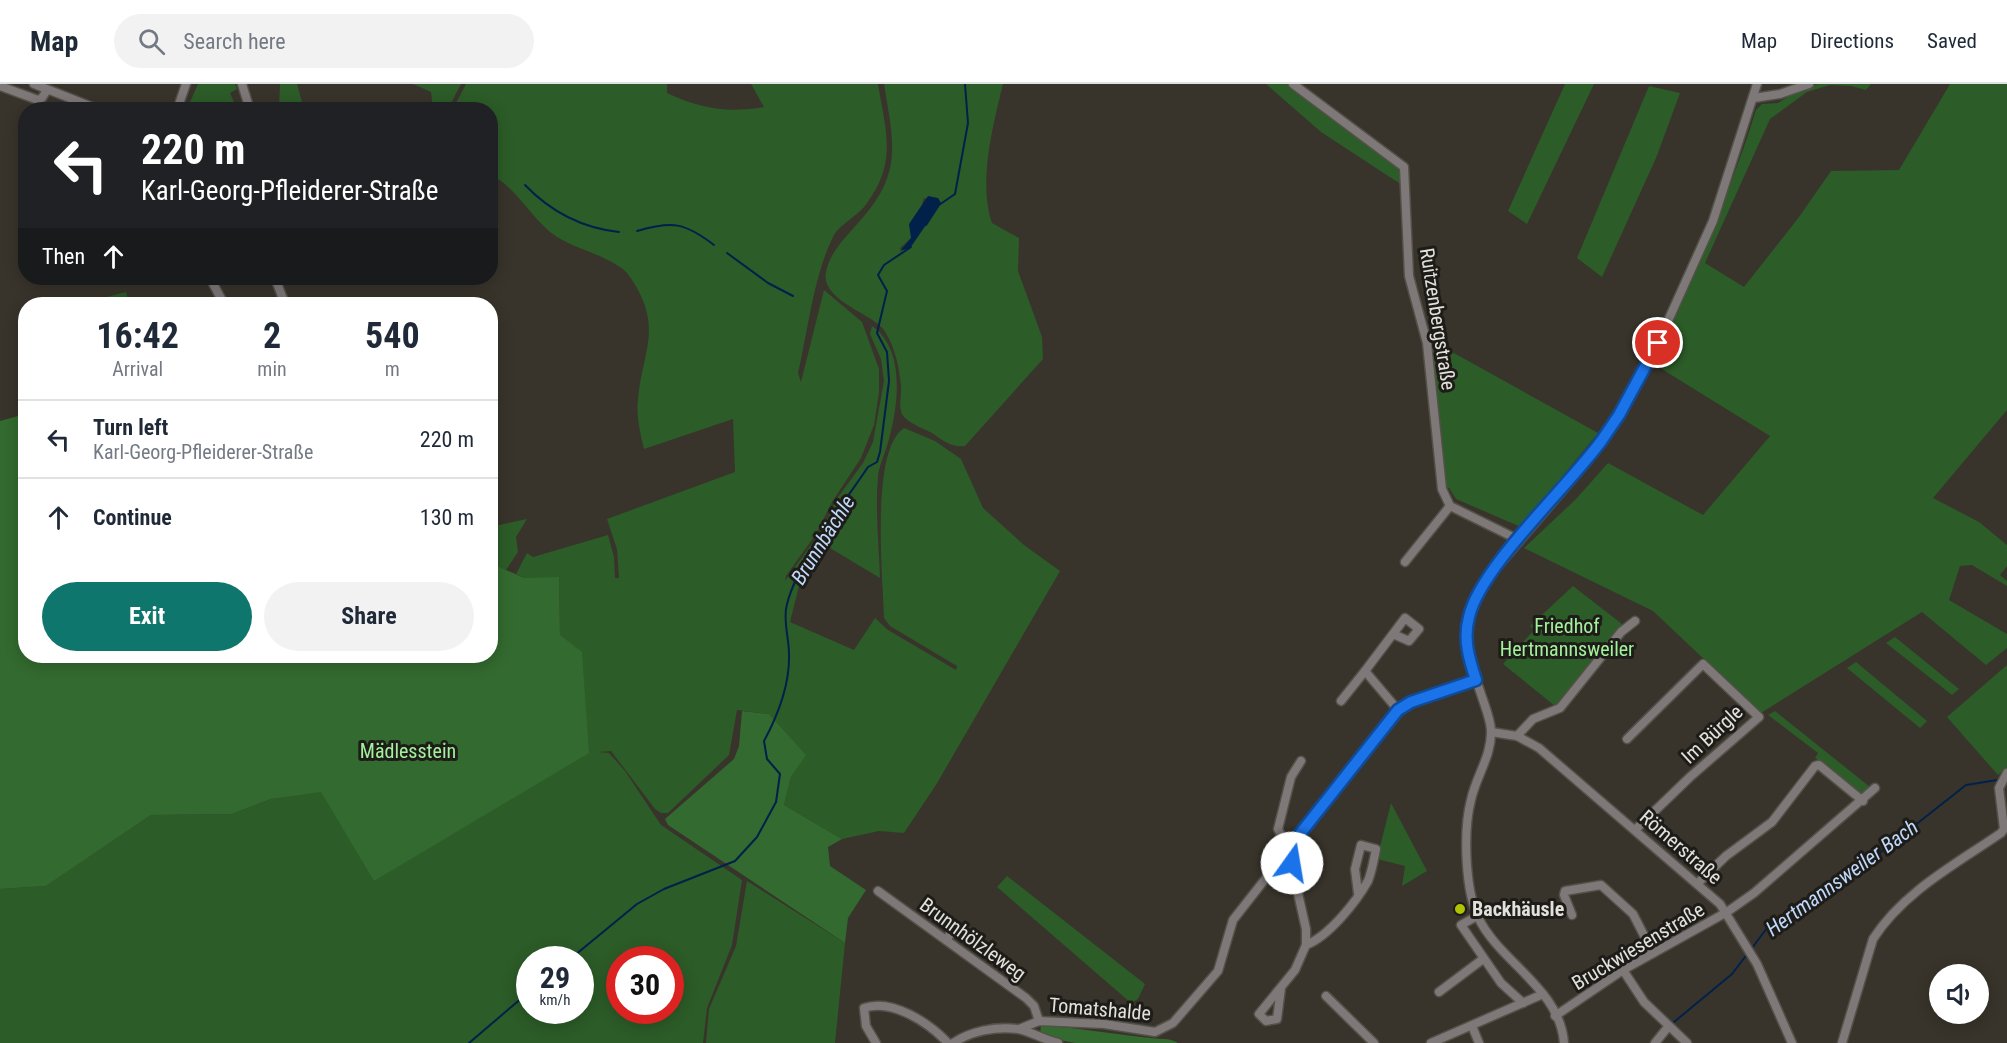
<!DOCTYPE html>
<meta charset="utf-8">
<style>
body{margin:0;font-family:"Roboto Condensed",sans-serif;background:#f2f2f3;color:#1f2937;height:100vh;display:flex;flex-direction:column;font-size:22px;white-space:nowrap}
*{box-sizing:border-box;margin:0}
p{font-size:20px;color:#747a83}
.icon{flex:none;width:33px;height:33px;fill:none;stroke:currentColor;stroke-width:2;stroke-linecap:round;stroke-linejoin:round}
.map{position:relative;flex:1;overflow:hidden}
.side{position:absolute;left:18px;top:213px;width:480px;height:366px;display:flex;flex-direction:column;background:#fff;border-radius:24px;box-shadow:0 3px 15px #0003}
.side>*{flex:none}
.hud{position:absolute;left:18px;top:18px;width:480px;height:183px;border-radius:24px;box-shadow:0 3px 15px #0003;background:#202124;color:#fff;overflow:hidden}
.controls{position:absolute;left:1929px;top:880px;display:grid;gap:12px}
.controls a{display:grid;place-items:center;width:60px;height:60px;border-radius:50%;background:#fff;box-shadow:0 3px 15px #0003;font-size:30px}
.speed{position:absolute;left:516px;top:862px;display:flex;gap:12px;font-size:30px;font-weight:700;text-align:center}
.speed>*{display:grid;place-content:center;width:78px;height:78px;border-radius:50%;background:#fff;box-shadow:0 3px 15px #0003;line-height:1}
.speed small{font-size:15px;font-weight:400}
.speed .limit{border:9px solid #d22;background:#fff;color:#111}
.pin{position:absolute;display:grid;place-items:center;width:51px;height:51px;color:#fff;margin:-26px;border:3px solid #fff;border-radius:50%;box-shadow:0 2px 6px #0007}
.me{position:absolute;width:66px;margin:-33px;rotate:13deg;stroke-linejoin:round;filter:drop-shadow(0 0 4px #0008)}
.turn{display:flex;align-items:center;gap:21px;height:126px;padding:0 24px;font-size:27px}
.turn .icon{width:78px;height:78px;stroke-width:2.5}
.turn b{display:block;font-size:42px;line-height:51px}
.then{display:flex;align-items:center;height:57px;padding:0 24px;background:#0003;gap:12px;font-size:22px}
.eta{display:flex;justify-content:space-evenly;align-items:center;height:102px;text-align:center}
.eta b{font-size:36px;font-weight:700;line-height:42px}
.action{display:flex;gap:12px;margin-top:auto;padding:12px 24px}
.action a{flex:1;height:69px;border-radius:36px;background:#0f766e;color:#fff;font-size:24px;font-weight:700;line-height:69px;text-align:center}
.action a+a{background:#f2f2f3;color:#1f2937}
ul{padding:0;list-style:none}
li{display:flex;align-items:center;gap:18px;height:78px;padding:0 24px;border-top:2px solid #e0e1e3}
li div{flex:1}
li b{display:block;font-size:22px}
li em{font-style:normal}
header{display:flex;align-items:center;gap:36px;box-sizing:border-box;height:84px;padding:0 30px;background:#fff;border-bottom:2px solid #e0e1e3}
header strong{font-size:28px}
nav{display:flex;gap:33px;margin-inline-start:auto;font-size:21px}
.search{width:420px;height:54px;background:#f2f2f3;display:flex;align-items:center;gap:15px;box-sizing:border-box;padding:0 21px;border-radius:33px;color:#747a83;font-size:22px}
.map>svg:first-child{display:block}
.green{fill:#2c5c28;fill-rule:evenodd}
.forest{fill:#336a2f}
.water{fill:#01214b}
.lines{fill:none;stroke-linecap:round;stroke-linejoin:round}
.stream{stroke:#01214b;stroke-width:2}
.minor-casing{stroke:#535047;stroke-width:11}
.minor{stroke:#7e7879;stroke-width:8}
.route-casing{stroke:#114b97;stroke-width:15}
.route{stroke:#1a73e8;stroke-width:10}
.poi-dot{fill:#afc503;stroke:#1e1c18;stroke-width:2}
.labels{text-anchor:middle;stroke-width:6;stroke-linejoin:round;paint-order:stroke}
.street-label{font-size:20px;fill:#e3e1db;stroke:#1e1c18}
.park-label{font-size:20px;fill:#a3f19c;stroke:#1e1c18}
.poi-label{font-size:20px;font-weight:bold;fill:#e3e1db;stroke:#1e1c18;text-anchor:start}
.water-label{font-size:21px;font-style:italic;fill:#bfd9fb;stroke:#1e1c18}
</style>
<header>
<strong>Map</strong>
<div class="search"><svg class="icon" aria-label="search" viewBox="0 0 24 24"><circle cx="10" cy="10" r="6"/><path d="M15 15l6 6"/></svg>Search here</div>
<nav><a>Map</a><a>Directions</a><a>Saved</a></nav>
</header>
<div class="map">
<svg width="2007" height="959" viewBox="0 0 2007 959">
<rect width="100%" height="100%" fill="#38342b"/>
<g class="green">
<path d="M198,0H235L237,5L230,9L237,25H187Z"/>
<path d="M280,0H297L304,25H279Z"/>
<path d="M413,0H461L448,25L433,26L431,8Z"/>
<path d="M466,0H667V9C701,25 728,29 764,23L751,0H878C886,49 898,80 864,123C856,132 839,142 834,151C814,189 808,247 798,289L801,298L824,206L862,238L879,285V308L874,341L861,374L832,418L816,450L786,492L785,497L823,444L836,416L863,379L873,358L884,297L881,275L870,250L872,242C907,266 898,326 887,362C884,372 879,382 878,393C875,426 879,461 880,494L825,461L799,502L790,538L854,566L875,534L888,546L956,586L957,582L890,542L884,534C883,494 870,366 904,344L935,357L961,375L983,424L1024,461L1060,487L936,701L904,749L879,747L842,755L784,721L791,693L805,671L769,630L737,626L729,671L668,729H661L655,725L611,667L598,668L609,669L625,687L661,741L742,796L732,861L707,924L703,959H0V805L46,802L151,731L232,730L271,715L322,707L560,551L559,494H524L516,490L527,469L533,473L608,451L614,473L615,494H619L617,465L607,435L735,388L733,335L644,365C640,348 636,332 638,315C642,270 661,248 637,204C632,196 628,188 620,183C601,170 577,165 557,153C532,137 518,104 491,91L490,26L453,25ZM530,876H580V927H530ZM620,876H670V927H620Z"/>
<path d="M884,0H1003C993,41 978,99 992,139L1019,154L1018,187L1042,253L1043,275L965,362C952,364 942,356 932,349C924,345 911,340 904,333C897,325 902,312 901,302C899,282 895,263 884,246C871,229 820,216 826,188C830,168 845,154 858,139C903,90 894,61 884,0ZM924,114L941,119L910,164L899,165L911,154Z"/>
<path d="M1266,0H1289L1401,87L1402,101L1321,48Z"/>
<path d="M1565,0H1594L1527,140L1508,127Z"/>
<path d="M1818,0H1871L1866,6L1851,2L1830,1L1807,8L1770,35L1705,179L1744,203L1799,133L1831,87L1899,86L1950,0H2007V326L1933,414L1979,438L2007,461V482L2000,491L2007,497V502L1972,481L1960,482L1949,516L2007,550V564L1986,581L1922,528L1761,629L1653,527L1524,464L1576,415L1608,379L1703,431L1770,352L1665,287L1656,279L1658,266C1695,188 1730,110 1756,26L1762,20L1778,19L1800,5Z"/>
<path d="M1649,2L1680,9L1656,74L1602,193L1577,174Z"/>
<path d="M126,208L129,220H80Z"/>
<path d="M1425,253L1598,349L1521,443L1456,415L1449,404L1442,405Z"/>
<path d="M527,435L516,453L518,468L506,486L491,479L490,443Z"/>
<path d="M1573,502L1622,540L1555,622L1503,580L1534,546L1530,542Z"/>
<path d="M1895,553L1959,605L1952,611L1886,559Z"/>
<path d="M1856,578L1927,637L1920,644L1847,584Z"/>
<path d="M2007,581V683L1998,691L1947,633Z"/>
<path d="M1775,627L1870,703L1862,711L1815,674L1818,669L1768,631Z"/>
<path d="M1391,719L1427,787L1402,802L1405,782L1377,775Z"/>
<path d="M1007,792L1145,900L1138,915L1131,919L997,803Z"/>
<path d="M747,797L845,859L835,959H706L709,925L736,862Z"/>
</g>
<g class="forest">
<path d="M25,330L26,572H490L491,479L524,494L559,493L560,551L582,568L589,669L374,797L321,708L271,715L232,730L151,731L46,802L0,805V337Z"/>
<path d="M742,627L769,630L806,671L791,693L784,721L842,755L828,763L830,782L866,806L848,834L845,859L668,741L665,735L734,675L739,662Z"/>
<path d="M1041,941C1078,944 1114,950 1151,954C1162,956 1168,953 1178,959H1075L1040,952Z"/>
</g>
<path class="water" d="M928,112L938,114L941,119L910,164L900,167L911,154L909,140Z"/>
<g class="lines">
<g class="stream">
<path d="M490,84L495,86"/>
<path d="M525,101C551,128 582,144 619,148"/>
<path d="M926,141L939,121L955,110L968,39L965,0"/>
<path d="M637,147C672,137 684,138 714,161"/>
<path d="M727,169L768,199L793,212"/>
<path d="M1752,864L1767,844L1872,775L1966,701L1997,696"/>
<path d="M569,876L637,820L664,805L735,777L757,753L776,718L780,690L767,675L764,657C778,631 790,601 789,570C789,555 784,541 786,525C793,484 844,419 868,383L877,378L880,368L889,297L887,268L877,249L887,207L878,191L884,181L911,163"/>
<path d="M1674,938L1732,890L1748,869"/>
<path d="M469,959L530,907"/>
</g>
<defs>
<g id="minor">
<path d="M34,0L95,24"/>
<path d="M242,0L250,26"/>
<path d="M1293,0L1404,83L1409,192L1427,259L1442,405L1450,422"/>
<path d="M0,2L38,16L42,14L47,6"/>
<path d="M1754,14L1780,10L1809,0"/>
<path d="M177,26L186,0"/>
<path d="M210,194L224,220"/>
<path d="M275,194L285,220"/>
<path d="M1450,422L1519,456"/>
<path d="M1405,478L1450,422"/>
<path d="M1393,550L1409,557L1419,545L1405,534L1365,587L1398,626"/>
<path d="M1341,617L1365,587"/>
<path d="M1491,648L1517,652L1539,664L1720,820L1757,880L1792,959"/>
<path d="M1517,652L1533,635L1560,624L1621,548L1635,537"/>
<path d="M1627,655L1703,580L1759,633L1690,693L1636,745"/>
<path d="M1698,799L1726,772L1772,738L1815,682L1819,681L1863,717"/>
<path d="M878,807L1026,914L1034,922L1039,937"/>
<path d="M1572,831L1564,811L1565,807L1601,801L1633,830L1653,869"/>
<path d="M1477,832L1461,841L1501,899L1523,919"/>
<path d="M946,856L955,843"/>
<path d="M1306,861C1329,852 1356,818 1368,797C1372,787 1374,775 1376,765L1361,761L1355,785L1358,809"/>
<path d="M1623,886L1644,918L1687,959"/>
<path d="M1281,904L1277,935L1266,937L1259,930L1295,886L1306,861V845L1288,765L1278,745L1291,693L1301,677"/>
<path d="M1439,908L1483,875"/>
<path d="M1326,912L1374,959"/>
<path d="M1555,932L1623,886L1727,828L1754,809L1875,704"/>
<path d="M1472,942L1479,959"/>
<path d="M1019,945L1039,937L1104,940L1155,948L1173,939L1218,887L1233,836L1398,626L1411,618L1476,596"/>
<path d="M876,959L866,942L864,924C892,914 929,939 948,959"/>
<path d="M953,959C971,947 996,942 1018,945C1029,947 1045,956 1058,959"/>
<path d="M1431,959L1543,910"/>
<path d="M1564,959C1560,904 1499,878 1478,833C1465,805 1463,746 1471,716C1476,692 1492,672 1491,646C1490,633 1484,620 1480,607C1464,563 1460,536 1487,495L1586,379L1619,331L1649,279L1713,137L1757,0"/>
<path d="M1655,959L1668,943"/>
<path d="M1842,959L1873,855C1903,808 1956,780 2001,749L2004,745L1999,704L2007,689"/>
</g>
</defs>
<use href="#minor" class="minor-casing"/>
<use href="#minor" class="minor"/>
</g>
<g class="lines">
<defs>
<path id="route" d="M1292,779L1288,765L1398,626L1411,618L1476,596C1469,575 1463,555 1469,533C1480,483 1569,402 1602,356L1619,331L1658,259"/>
</defs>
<use href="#route" class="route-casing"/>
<use href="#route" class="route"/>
</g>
<circle class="poi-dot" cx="1460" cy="825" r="6"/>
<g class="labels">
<g class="street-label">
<text transform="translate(1438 235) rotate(81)" y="7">Ruitzenbergstraße</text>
<text transform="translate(1712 650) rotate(-43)" y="7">Im Bürgle</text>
<text transform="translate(1681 763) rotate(41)" y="7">Römerstraße</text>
<text transform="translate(973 855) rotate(36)" y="7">Brunnhölzleweg</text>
<text transform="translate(1638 862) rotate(-31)" y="7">Bruckwiesenstraße</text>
<text transform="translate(1100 925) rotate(5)" y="7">Tomatshalde</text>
</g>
<g class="park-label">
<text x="1567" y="549">Friedhof<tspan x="1567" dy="23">Hertmannsweiler</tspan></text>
<text x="408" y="674">Mädlesstein</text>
</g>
<g class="poi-label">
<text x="1472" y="832">Backhäusle</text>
</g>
<g class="water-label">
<text transform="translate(823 456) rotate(-58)" y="7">Brunnbächle</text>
<text transform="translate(1842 794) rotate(-36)" y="7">Hertmannsweiler Bach</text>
</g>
</g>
</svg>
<div class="controls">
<a><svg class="icon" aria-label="sound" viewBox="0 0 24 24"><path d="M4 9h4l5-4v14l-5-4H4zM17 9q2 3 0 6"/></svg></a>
</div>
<div class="speed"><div>29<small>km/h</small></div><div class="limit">30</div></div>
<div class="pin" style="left:1658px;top:259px;background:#d93025"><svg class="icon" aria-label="arrive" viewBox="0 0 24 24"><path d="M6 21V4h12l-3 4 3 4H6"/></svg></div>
<svg class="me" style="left:1292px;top:779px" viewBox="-20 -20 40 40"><circle r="19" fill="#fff"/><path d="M0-13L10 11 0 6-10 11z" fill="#1a73e8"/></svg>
<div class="hud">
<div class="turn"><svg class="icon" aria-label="left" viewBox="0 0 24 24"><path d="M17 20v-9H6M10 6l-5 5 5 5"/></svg><div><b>220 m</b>Karl-Georg-Pfleiderer-Straße</div></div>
<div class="then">Then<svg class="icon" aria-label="ahead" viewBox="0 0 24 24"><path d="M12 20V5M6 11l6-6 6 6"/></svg></div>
</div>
<section class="side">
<div class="eta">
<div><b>16:42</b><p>Arrival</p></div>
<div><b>2</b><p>min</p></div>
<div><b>540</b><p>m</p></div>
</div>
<ul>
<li><svg class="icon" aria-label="left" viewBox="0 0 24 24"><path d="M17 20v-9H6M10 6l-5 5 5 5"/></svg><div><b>Turn left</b><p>Karl-Georg-Pfleiderer-Straße</p></div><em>220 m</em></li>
<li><svg class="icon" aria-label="ahead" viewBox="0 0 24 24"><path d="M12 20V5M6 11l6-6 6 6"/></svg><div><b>Continue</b></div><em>130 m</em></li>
</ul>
<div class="action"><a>Exit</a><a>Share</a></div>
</section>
</div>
